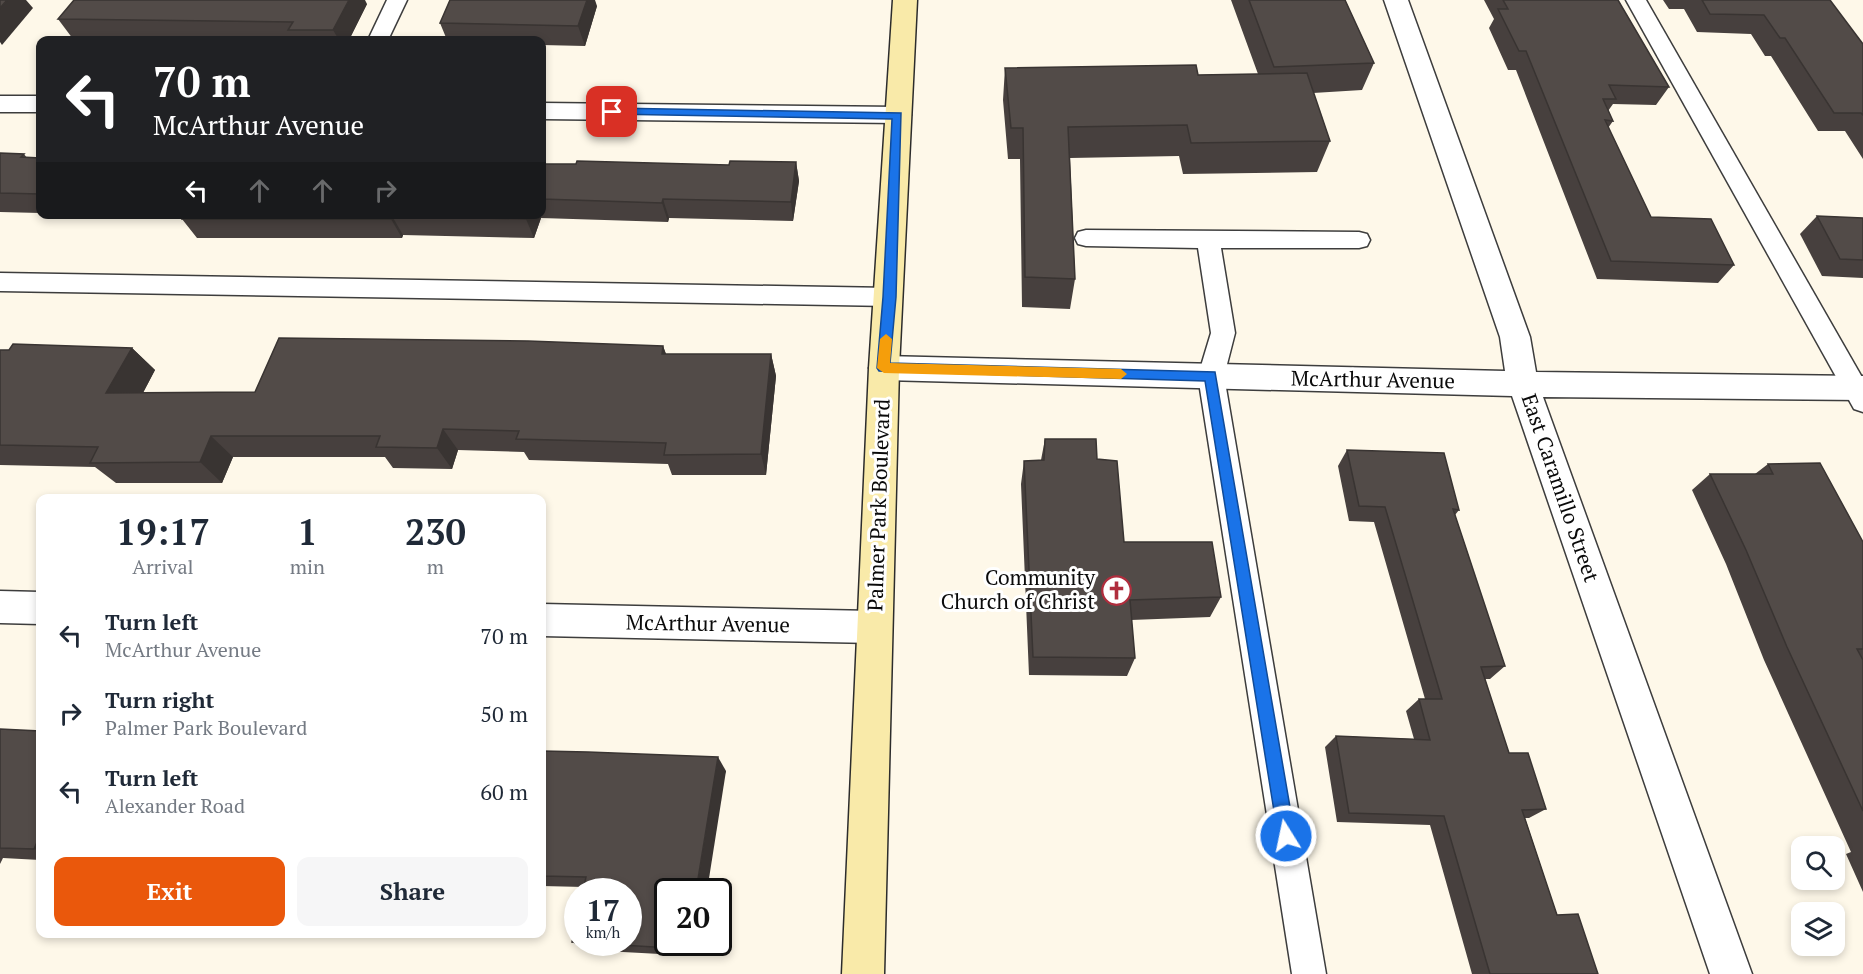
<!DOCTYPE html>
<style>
body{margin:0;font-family:"PT Serif",serif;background:#f6f6f7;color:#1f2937;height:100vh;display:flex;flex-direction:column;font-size:22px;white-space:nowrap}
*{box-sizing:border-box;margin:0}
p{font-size:20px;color:#747a83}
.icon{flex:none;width:33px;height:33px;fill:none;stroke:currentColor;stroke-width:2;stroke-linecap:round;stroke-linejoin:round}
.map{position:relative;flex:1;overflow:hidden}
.details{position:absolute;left:36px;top:494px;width:510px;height:444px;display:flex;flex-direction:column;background:#fff;border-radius:12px;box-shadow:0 3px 9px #0003}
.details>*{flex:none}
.hud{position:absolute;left:36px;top:36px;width:510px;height:183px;border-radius:12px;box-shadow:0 3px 9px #0003;background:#202124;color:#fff;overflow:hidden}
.controls{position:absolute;left:1791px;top:836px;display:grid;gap:12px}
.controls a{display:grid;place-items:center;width:54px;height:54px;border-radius:12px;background:#fff;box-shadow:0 3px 9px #0003;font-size:30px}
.speed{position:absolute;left:564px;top:878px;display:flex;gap:12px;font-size:30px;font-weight:700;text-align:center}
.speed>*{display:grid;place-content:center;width:78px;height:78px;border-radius:50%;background:#fff;box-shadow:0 3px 9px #0003;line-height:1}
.speed small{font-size:15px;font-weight:400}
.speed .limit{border:3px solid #111;border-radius:9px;background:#fff;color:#111}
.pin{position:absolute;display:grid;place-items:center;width:51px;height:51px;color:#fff;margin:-26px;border-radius:12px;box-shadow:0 3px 9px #0006}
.me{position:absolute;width:66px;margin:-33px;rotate:350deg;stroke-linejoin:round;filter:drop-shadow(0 0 4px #0008)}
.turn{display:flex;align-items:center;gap:21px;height:126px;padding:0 18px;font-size:27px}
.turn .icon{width:78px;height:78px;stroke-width:2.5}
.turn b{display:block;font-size:42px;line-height:51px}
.lanes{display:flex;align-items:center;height:57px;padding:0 18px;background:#0003;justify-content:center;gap:30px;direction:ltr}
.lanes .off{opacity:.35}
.eta{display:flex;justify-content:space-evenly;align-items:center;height:102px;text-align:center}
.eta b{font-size:36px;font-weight:700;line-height:42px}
.action{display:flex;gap:12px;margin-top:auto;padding:12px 18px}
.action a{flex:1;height:69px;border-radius:12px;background:#ea580c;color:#fff;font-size:24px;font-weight:700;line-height:69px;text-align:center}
.action a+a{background:#f6f6f7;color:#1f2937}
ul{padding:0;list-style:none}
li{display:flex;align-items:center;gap:18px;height:78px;padding:0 18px}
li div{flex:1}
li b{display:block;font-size:22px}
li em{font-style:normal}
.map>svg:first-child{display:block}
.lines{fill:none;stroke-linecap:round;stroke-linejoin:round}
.service-casing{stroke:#3d3d3d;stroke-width:3}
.minor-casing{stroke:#3d3d3d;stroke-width:3}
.secondary-casing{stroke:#2c2c2c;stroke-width:3}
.service{fill:#fff;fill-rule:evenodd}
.minor{fill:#fff;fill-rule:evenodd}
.secondary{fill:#f9eaa9;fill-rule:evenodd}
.wall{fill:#47403e}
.shaded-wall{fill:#393432}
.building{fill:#524b48;stroke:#393432;stroke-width:1.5}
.route{fill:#1a73e8;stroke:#114b97;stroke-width:1.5}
.slow{fill:#f59e0b}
.labels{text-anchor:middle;stroke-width:6;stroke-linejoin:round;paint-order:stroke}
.street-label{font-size:21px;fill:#0a0a0a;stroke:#fff}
.poi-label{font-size:21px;fill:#0a0a0a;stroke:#fff;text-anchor:end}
</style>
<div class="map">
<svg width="1863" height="974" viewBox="0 0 1863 974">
<rect width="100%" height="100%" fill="#fef8e9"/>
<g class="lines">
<defs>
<g id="service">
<path d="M387,0H407L388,40H368Z"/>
<path d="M1626,0H1646L1863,379V412L1854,409Z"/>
<path d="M1086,230L1359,232L1367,234L1370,240L1367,246L1359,248H1221L1235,333L1224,376L1326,974H1292L1198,376L1211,333L1198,248L1086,246L1078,244L1075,238L1078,232Z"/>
<path d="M0,273L890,288L898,291L902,297L898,303L890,306L0,291Z"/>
</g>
<g id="minor">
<path d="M1384,0H1408L1530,337L1536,372L1863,376V400L1543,397L1752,974H1710L1512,396L884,380L873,377L869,368L873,359L884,356L1505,371L1500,337Z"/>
<rect x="0" y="96" width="40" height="16"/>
<path d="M542,103L898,107L907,109L911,115L907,121L898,123L542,119Z"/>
<path d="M0,591L40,592V624L0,623Z"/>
<path d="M542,604L874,611L887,615L892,627L887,639L874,643L542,636Z"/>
</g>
<path id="secondary" d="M893,0H917L899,368L884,974H842L869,368Z"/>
</defs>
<use href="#service" class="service-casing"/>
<use href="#minor" class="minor-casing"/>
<use href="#secondary" class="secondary-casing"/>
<use href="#service" class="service"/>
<use href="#minor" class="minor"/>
<use href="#secondary" class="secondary"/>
</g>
<g class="wall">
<path d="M1231,0H1345L1374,63L1362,90L1313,93L1330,141L1317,172L1183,174L1179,156L1070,158L1075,279L1070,309L1022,307L1020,159H1008L1003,100L1005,68L1198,75L1258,74Z"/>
<path d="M1484,0H1618L1669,87L1656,105L1613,104L1608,111L1613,121L1608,128L1651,217L1734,265L1718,283L1597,279L1516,70H1508L1489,28L1494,19Z"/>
<path d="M1663,0H1830L1863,44V159L1845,131H1818L1771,56H1765L1751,34L1697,32L1684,9H1669Z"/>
<path d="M367,4L349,40L73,39L58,19Z"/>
<path d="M597,6L585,46L542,45V40H447L440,23Z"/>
<path d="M0,153L24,154L27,158H40V213L0,212Z"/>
<path d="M796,162L799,181L793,221L669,218L668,222L541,218L534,238L403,235L402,238H197L182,219L183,217L107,214H542V164L729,165Z"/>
<path d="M1817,216L1863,218V278L1822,276L1800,234Z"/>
<path d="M663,346L666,354H771L776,376L766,475H672L668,464L529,460L524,452L458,450L452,469L393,468L385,457H233L222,483H116L95,467L0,465V350L132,348L155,370L143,393L255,392Z"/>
<path d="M1045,439L1097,459L1124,542L1221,597L1210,617L1131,620L1135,658L1127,676L1029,675L1021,484L1024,461L1041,460Z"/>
<path d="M1347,450L1459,510L1455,515L1505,666L1490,679H1485L1509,753L1546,809L1529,818H1525L1557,915L1598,974H1472L1430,825L1337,822L1325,747L1336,736L1414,739L1406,711L1419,699H1425L1374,522L1349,521L1338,466Z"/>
<path d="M1768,464L1863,542V892L1846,854L1851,852L1764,660L1726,564L1692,490L1710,474H1755Z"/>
<path d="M0,729L40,731V860L3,858L0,864Z"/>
<path d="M542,751L726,771L668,942H699L697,956L586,950L572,942L584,887L542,886Z"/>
</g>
<g class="shaded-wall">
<path d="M7,0H26L33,8L2,45L0,42V8Z"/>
<path d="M349,0H365L367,4L349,40H339L333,30Z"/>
<path d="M587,0H595L597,6L585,46L578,26Z"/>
<path d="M796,162L799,181L793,221L791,202Z"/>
<path d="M663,199L669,218L668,222L662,203Z"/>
<path d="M527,214H539L541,218L534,238L526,219Z"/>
<path d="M392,216L403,235L402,238L391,219Z"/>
<path d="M663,346L671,368L662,354Z"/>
<path d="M132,348L155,370L131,415L106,393Z"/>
<path d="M771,354L776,376L766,475L761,454Z"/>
<path d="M443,429L458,450L452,469L437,448Z"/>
<path d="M211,436L233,457L222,483L200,462Z"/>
<path d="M718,757L726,771L707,891H696Z"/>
<path d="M40,835V851L34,849Z"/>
<path d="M688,942H699L697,956L687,949Z"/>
</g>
<g class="building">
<path d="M0,0H7L0,8Z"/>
<path d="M74,0H349L333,30H288L293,22L58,19Z"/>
<path d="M450,0H587L578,26L440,23Z"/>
<path d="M1249,0H1345L1374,63L1274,67Z"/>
<path d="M1503,0H1618L1669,87L1609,85L1616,99H1603L1613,121L1605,120L1651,217L1711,219L1734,265L1611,261L1526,51H1519L1498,9H1508Z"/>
<path d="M1702,0H1830L1863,44V115L1861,113H1834L1785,38H1780L1764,15L1710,14Z"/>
<path d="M1196,65L1198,75L1307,73L1330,141L1191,143L1187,125L1068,127L1075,279L1025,277L1023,128H1011L1005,68Z"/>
<path d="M0,153L24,154L21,157L40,158V194L0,193Z"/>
<path d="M577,161L729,165L730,161L796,162L791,202L663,199L662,203L542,199V164H576Z"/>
<path d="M184,214H527L526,219L392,216L391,219H182Z"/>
<path d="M1817,216L1863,218V260L1840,259Z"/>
<path d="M279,338L528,341L663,346L662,354H771L761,454L664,455L666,443L516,439L519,431L443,429L437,448L376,447L380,436H211L200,462L90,463L98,447L0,445V350H9L13,344L132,348L106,393L255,392Z"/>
<path d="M1045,439H1096L1097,459L1117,461L1124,542H1212L1221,597L1130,600L1135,658L1033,657L1024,461L1044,460Z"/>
<path d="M1347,450L1444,453L1459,510L1453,509L1505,666L1481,667L1509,753H1528L1546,809L1522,810L1557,915L1578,914L1598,974H1490L1444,816L1349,813L1336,736L1430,740L1419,699H1442L1385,507L1359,506Z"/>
<path d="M1820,463L1863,542V649H1857L1863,660V811L1787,647L1746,550L1710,474H1773L1768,464Z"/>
<path d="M0,729L40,731V835L34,849L0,848Z"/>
<path d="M542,751L588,752L718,757L696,891H668V942H688L687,949L572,942L578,915V942H628V891H583L586,877L542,876Z"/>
</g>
<path class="route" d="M612,108L901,113L896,297L890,363L1215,372L1295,836L1292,842L1286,844L1281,842L1278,836L1205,381L879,371L877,368L883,297L892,119L609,114L607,112Z"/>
<path class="slow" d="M886,334L892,339L890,363L1121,369L1127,374L1121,379L884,373L877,368L880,339Z"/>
<defs>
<symbol id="church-ring" viewBox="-11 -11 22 22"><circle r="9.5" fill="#fff" stroke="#b02d3d" stroke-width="1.5"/><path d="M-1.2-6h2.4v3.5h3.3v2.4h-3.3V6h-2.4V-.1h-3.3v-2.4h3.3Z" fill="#b02d3d"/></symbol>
</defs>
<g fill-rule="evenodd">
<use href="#church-ring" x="1100" y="574" width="33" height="33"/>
</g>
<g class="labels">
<g class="street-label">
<text transform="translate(1373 380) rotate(1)" y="7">McArthur Avenue</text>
<text transform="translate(1560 488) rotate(71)" y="7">East Caramillo Street</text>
<text transform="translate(879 505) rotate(-88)" y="7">Palmer Park Boulevard</text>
<text transform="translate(708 624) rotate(1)" y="7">McArthur Avenue</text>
</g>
<g class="poi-label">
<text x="1095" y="585">Community<tspan x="1095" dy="24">Church of Christ</tspan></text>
</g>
</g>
</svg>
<div class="controls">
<a><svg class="icon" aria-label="search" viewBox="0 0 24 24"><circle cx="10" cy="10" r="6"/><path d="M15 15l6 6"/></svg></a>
<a><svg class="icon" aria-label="layers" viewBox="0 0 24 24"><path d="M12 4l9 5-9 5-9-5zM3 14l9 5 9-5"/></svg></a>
</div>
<div class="speed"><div>17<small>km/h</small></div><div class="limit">20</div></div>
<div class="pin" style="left:612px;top:112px;background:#d93025"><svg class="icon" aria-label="arrive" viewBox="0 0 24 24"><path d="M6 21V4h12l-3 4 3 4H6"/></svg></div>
<svg class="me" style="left:1286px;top:836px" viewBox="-20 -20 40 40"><circle r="17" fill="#1a73e8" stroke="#fff" stroke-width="3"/><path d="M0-11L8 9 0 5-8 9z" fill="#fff"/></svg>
<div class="hud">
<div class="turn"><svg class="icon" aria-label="left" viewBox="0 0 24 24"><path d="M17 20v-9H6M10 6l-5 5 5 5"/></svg><div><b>70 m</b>McArthur Avenue</div></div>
<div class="lanes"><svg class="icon" aria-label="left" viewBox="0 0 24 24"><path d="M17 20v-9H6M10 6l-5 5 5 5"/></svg><svg class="icon off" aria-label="ahead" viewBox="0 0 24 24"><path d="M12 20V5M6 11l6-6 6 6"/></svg><svg class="icon off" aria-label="ahead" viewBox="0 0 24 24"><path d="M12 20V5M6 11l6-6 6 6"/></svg><svg class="icon off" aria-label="right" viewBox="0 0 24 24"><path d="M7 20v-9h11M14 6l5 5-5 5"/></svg></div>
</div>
<section class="details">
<div class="eta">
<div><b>19:17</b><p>Arrival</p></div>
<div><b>1</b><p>min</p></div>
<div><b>230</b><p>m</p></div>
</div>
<ul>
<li><svg class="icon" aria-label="left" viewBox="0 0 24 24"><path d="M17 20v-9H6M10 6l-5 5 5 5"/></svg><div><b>Turn left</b><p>McArthur Avenue</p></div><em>70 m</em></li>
<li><svg class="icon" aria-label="right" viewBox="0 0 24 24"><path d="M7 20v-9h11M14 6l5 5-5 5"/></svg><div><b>Turn right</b><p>Palmer Park Boulevard</p></div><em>50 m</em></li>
<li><svg class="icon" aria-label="left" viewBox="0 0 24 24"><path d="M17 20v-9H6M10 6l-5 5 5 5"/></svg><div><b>Turn left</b><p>Alexander Road</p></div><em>60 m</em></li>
</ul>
<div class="action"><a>Exit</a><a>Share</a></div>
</section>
</div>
